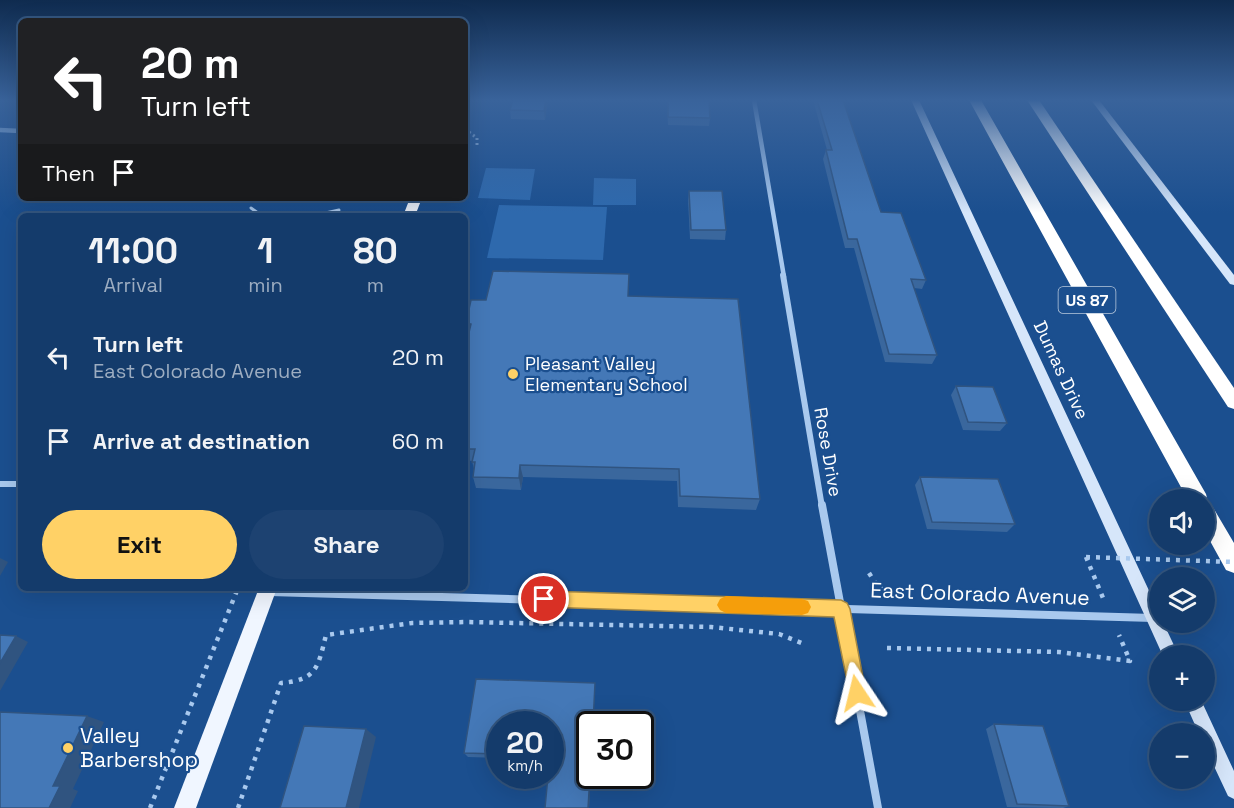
<!DOCTYPE html>
<meta charset="utf-8">
<style>
body{margin:0;font-family:"Space Grotesk",sans-serif;background:#1d4271;color:#f1f3f6;height:100vh;display:flex;flex-direction:column;font-size:22px;white-space:nowrap}
*{box-sizing:border-box;margin:0}
p{font-size:20px;color:#9dadc1}
.icon{flex:none;width:33px;height:33px;fill:none;stroke:currentColor;stroke-width:2;stroke-linecap:round;stroke-linejoin:round}
.map{position:relative;flex:1;overflow:hidden}
.details{position:absolute;left:18px;top:213px;width:450px;height:378px;display:flex;flex-direction:column;background:#143b6b;border-radius:9px;box-shadow:0 6px 24px #0002,0 0 0 2px #33557e}
.details>*{flex:none}
.top-card{position:absolute;left:18px;top:18px;width:450px;height:183px;border-radius:9px;box-shadow:0 6px 24px #0002,0 0 0 2px #33557e;background:#202124;color:#fff;overflow:hidden}
.controls{position:absolute;left:1149px;top:489px;display:grid;gap:12px}
.controls a{display:grid;place-items:center;width:66px;height:66px;border-radius:50%;background:#143b6b;box-shadow:0 6px 24px #0002,0 0 0 2px #33557e;font-size:30px}
.speed{position:absolute;left:486px;top:711px;display:flex;gap:12px;font-size:30px;font-weight:700;text-align:center}
.speed>*{display:grid;place-content:center;width:78px;height:78px;border-radius:50%;background:#143b6b;box-shadow:0 6px 24px #0002,0 0 0 2px #33557e;line-height:1}
.speed small{font-size:15px;font-weight:400}
.speed .limit{border:3px solid #111;border-radius:9px;background:#fff;color:#111}
.pin{position:absolute;display:grid;place-items:center;width:51px;height:51px;color:#fff;margin:-26px;border:3px solid #fff;border-radius:50%;box-shadow:0 2px 6px #0007}
.me{position:absolute;width:66px;margin:-33px;rotate:350deg;stroke-linejoin:round;filter:drop-shadow(0 0 4px #0008)}
.turn{display:flex;align-items:center;gap:21px;height:126px;padding:0 24px;font-size:27px}
.turn .icon{width:78px;height:78px;stroke-width:2.5}
.turn b{display:block;font-size:42px;line-height:51px}
.then{display:flex;align-items:center;height:57px;padding:0 24px;background:#0003;gap:12px;font-size:22px}
.eta{display:flex;justify-content:space-evenly;align-items:center;height:102px;text-align:center}
.eta b{font-size:36px;font-weight:800;line-height:42px}
.action{display:flex;gap:12px;margin-top:auto;padding:12px 24px}
.action a{flex:1;height:69px;border-radius:36px;background:#ffd166;color:#111;font-size:24px;font-weight:800;line-height:69px;text-align:center}
.action a+a{background:#1d4271;color:#f1f3f6}
ul{padding:0;list-style:none}
li{display:flex;align-items:center;gap:18px;height:84px;padding:0 24px}
li div{flex:1}
li b{display:block;font-size:22px}
li em{font-style:normal}
.map>svg:first-child{display:block}
.green{fill:#2e69ad}
.lines{fill:none;stroke-linecap:round;stroke-linejoin:round}
.path-far1{stroke:#a9c9ee;stroke-width:3;stroke-dasharray:2 3;stroke-linecap:butt}
.path{stroke:#a9c9ee;stroke-width:4.5;stroke-dasharray:4 6;stroke-linecap:butt}
.lane{stroke:#a9c9ee;stroke-width:3}
.street-far2{stroke:#a9c9ee;stroke-width:4.5}
.street-far1{stroke:#a9c9ee;stroke-width:6}
.street{stroke:#a9c9ee;stroke-width:8}
.secondary{fill:#d6e6fa;fill-rule:evenodd}
.primary{fill:#f0f6ff;fill-rule:evenodd}
.highway{fill:#fff;fill-rule:evenodd}
.path-bridge{stroke:#a9c9ee;stroke-width:4.5;stroke-dasharray:4 6;stroke-linecap:butt}
.wall{fill:#3a679d}
.shaded-wall{fill:#305480}
.building{fill:#4478b7;stroke:#305480;stroke-width:1.5}
.route{fill:#ffd166;stroke:#a68842;stroke-width:1.5}
.slow{fill:#f59e0b}
.poi-dot{fill:#ffd166;stroke:#1b4f8f;stroke-width:2}
.labels{text-anchor:middle;stroke-width:4.5;stroke-linejoin:round;paint-order:stroke}
.shield{fill:#1b4f8f;stroke:#bbcadd;stroke-width:1.5}
.shield-label{font-size:16px;font-weight:bold;fill:#fff}
.poi-label{font-size:18px;fill:#fff;stroke:#1b4f8f;text-anchor:start}
.street-label{font-size:18px;fill:#fff;stroke:#1b4f8f}
.near-street-label{font-size:21px;fill:#fff;stroke:#1b4f8f}
.near-poi-label{font-size:21px;fill:#fff;stroke:#1b4f8f;text-anchor:start}
</style>
<div class="map">
<svg width="1234" height="808" viewBox="0 0 1234 808">
<rect width="100%" height="100%" fill="#1b4f8f"/>
<g class="green">
<path d="M486,168L535,169L530,200L478,198Z"/>
<path d="M594,178L636,179V205H593Z"/>
<path d="M499,205L607,207L603,260L487,258Z"/>
</g>
<g class="lines">
<g class="path-far1">
<path d="M465,111L468,100"/>
<path d="M465,129L477,138V145"/>
</g>
<g class="path">
<path d="M1086,557L1103,598"/>
<path d="M869,573L878,587L884,590"/>
<path d="M887,648L1059,652L1130,661L1119,635"/>
<path d="M150,808L238,588"/>
<path d="M238,808L281,683C317,680 318,667 326,635L412,623L467,622L711,627L779,634L804,644"/>
</g>
<g class="lane">
<path d="M251,208L262,216"/>
<path d="M312,216L339,210"/>
</g>
<g class="street-far2">
<path d="M754,100L784,277"/>
<path d="M0,130L21,131"/>
</g>
<g class="street-far1">
<path d="M783,275L822,507"/>
<path d="M0,484H21"/>
</g>
<g class="street">
<path d="M822,505L878,808"/>
<path d="M270,592L1153,618"/>
</g>
<g class="secondary">
<path d="M911,100H919L1160,614V622H1163L1179,656H1163Z"/>
<path d="M1091,100H1099L1234,275V285L1230,284Z"/>
<path d="M1184,700H1201L1234,771V799L1228,796L1204,745V734H1199Z"/>
</g>
<g class="primary">
<path d="M410,198H422L415,216H403Z"/>
<path d="M259,588H277L196,808H174Z"/>
</g>
<g class="highway">
<path d="M969,100H981L1206,494L1208,502L1211,504L1234,543V573L1226,570L1204,530V500H1188Z"/>
<path d="M1027,100H1039L1234,388V409L1228,407Z"/>
</g>
<path class="path-bridge" d="M1086,557L1234,562"/>
</g>
<g class="wall">
<path d="M513,100H548L545,120L511,119L510,110Z"/>
<path d="M667,100H709L710,118L709,126L668,125Z"/>
<path d="M813,100H843L881,212L926,280L922,289L914,288L937,355L932,364L885,362L854,248H845L823,159L826,150H827Z"/>
<path d="M689,191L726,230L725,240L690,239L688,200Z"/>
<path d="M628,296L760,499L756,510L678,507L677,481L523,477L521,490L476,488L473,477L474,469L472,461L465,460V349L468,334L466,323L486,300Z"/>
<path d="M956,386L1007,423L1000,431L963,430L951,395Z"/>
<path d="M920,477L1015,524L1007,532L927,529L915,485Z"/>
<path d="M113,588H165V590Z"/>
<path d="M476,679L595,683L593,724H590V776H591L589,808H545L548,776H550V724H500V758L468,757L464,753Z"/>
<path d="M994,724L1069,806L1063,808L1007,807L986,729Z"/>
</g>
<g class="shaded-wall">
<path d="M546,100H548L545,120L544,111Z"/>
<path d="M520,465L523,477L521,490L519,478Z"/>
<path d="M0,558L8,562L0,576Z"/>
<path d="M16,636L28,642L0,691V663Z"/>
<path d="M87,716L104,722L73,789L78,791L70,808H49L53,786Z"/>
<path d="M366,729L376,737L359,808H346Z"/>
<path d="M590,776H591L589,808H588Z"/>
</g>
<g class="building">
<path d="M513,100H546L544,111L510,110Z"/>
<path d="M668,100H709L710,118L668,117Z"/>
<path d="M817,100H843L881,212L901,213L926,280L911,279L937,355L889,354L857,239H848L826,150H832Z"/>
<path d="M689,191H722L726,230H691Z"/>
<path d="M493,271L629,274L628,296L738,299L760,499L680,496L679,469L520,465L519,478L473,477L475,462H472L475,449H465V349L471,324L466,323L471,300H486Z"/>
<path d="M956,386L993,387L1007,423L968,422Z"/>
<path d="M920,477L998,479L1015,524L932,522Z"/>
<path d="M0,635L16,636L0,663Z"/>
<path d="M476,679L595,683L593,724H590V776L588,808H545L548,776H550V724H500V754L464,753Z"/>
<path d="M0,712L87,716L53,786H60L49,808H0Z"/>
<path d="M994,724L1043,726L1069,806L1017,804Z"/>
<path d="M304,726L366,729L346,808H280Z"/>
</g>
<linearGradient id="sky" x2="0" y2="1"><stop stop-color="#0f2b4f"/><stop offset="0.47" stop-color="#39639b"/><stop offset="1" stop-color="#39639b" stop-opacity="0"/></linearGradient>
<rect width="1234" height="213" fill="url(#sky)"/>
<path class="route" d="M544,591L841,600L847,603L850,609L866,693L864,700L857,702L851,700L834,617L544,607L538,605L535,599L538,594Z"/>
<path class="slow" d="M726,596L802,599L808,601L811,607L808,613L802,615L726,613L720,610L717,605L720,599Z"/>
<g class="poi-dot">
<circle cx="513" cy="374" r="6"/>
<circle cx="68" cy="748" r="6"/>
</g>
<g class="labels">
<rect class="shield" x="1058.5" y="287" width="57" height="26" rx="4.5"/>
<g class="shield-label">
<text x="1087" y="306">US 87</text>
</g>
<g class="poi-label">
<text x="525" y="370">Pleasant Valley<tspan x="525" dy="21">Elementary School</tspan></text>
</g>
<g class="street-label">
<text transform="translate(1061 370) rotate(65)" y="6">Dumas Drive</text>
<text transform="translate(828 452) rotate(80)" y="6">Rose Drive</text>
</g>
<g class="near-street-label">
<text transform="translate(980 594) rotate(2)" y="7">East Colorado Avenue</text>
</g>
<g class="near-poi-label">
<text x="80" y="743">Valley<tspan x="80" dy="24">Barbershop</tspan></text>
</g>
</g>
</svg>
<div class="controls">
<a><svg class="icon" aria-label="sound" viewBox="0 0 24 24"><path d="M4 9h4l5-4v14l-5-4H4zM17 9q2 3 0 6"/></svg></a>
<a><svg class="icon" aria-label="layers" viewBox="0 0 24 24"><path d="M12 4l9 5-9 5-9-5zM3 14l9 5 9-5"/></svg></a>
<a>+</a>
<a>−</a>
</div>
<div class="speed"><div>20<small>km/h</small></div><div class="limit">30</div></div>
<div class="pin" style="left:544px;top:599px;background:#d93025"><svg class="icon" aria-label="arrive" viewBox="0 0 24 24"><path d="M6 21V4h12l-3 4 3 4H6"/></svg></div>
<svg class="me" style="left:857px;top:693px" viewBox="-20 -20 40 40"><path d="M0-17L14 15 0 8-14 15z" fill="#ffd166" stroke="#fff" stroke-width="4"/></svg>
<div class="top-card">
<div class="turn"><svg class="icon" aria-label="left" viewBox="0 0 24 24"><path d="M17 20v-9H6M10 6l-5 5 5 5"/></svg><div><b>20 m</b>Turn left</div></div>
<div class="then">Then<svg class="icon" aria-label="arrive" viewBox="0 0 24 24"><path d="M6 21V4h12l-3 4 3 4H6"/></svg></div>
</div>
<section class="details">
<div class="eta">
<div><b>11:00</b><p>Arrival</p></div>
<div><b>1</b><p>min</p></div>
<div><b>80</b><p>m</p></div>
</div>
<ul>
<li><svg class="icon" aria-label="left" viewBox="0 0 24 24"><path d="M17 20v-9H6M10 6l-5 5 5 5"/></svg><div><b>Turn left</b><p>East Colorado Avenue</p></div><em>20 m</em></li>
<li><svg class="icon" aria-label="arrive" viewBox="0 0 24 24"><path d="M6 21V4h12l-3 4 3 4H6"/></svg><div><b>Arrive at destination</b></div><em>60 m</em></li>
</ul>
<div class="action"><a>Exit</a><a>Share</a></div>
</section>
</div>
